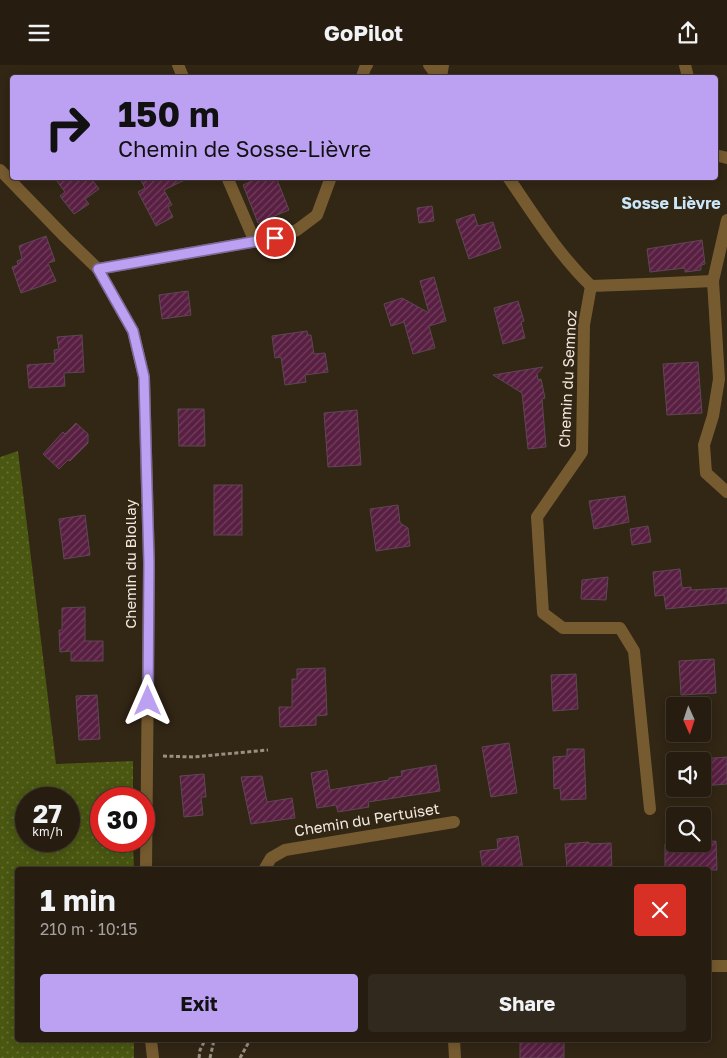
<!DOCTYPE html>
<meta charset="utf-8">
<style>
body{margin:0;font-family:"Golos Text",sans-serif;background:#32291e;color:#f1f3f6;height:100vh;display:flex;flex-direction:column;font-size:19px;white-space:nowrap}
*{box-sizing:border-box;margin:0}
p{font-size:16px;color:#a4a19f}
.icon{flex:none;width:28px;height:28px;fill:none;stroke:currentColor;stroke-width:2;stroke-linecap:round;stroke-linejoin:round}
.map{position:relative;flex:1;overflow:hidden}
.drawer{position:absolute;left:15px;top:802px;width:696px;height:175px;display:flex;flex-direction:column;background:#261c10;border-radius:5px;box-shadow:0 2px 12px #0003,0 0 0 1px #423a30}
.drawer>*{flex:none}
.top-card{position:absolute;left:10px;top:10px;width:708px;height:105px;border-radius:5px;box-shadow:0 2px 12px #0003,0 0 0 1px #423a30;background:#bca0f2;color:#111;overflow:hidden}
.needle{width:32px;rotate:177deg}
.fabs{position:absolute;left:666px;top:632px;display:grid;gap:10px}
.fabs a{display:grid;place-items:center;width:45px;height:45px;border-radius:5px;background:#261c10;box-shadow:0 2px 12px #0003,0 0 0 1px #423a30;font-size:25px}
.speed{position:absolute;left:15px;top:722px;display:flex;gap:10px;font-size:25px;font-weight:700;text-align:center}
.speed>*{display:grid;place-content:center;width:65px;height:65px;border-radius:50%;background:#261c10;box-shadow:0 2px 12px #0003,0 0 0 1px #423a30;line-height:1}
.speed small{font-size:12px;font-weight:400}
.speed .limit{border:8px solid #d22;background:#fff;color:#111}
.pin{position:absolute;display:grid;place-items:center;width:42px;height:42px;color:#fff;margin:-21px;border:2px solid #fff;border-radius:50%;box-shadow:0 1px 5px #0007}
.me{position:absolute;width:55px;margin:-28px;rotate:0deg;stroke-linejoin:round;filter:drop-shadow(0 0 4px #0008)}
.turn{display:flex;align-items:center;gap:18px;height:105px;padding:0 25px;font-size:22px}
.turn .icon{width:65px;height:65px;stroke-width:2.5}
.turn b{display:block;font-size:35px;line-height:42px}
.round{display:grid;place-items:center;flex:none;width:52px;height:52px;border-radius:5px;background:#32291e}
.overview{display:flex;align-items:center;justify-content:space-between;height:85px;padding:0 25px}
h1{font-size:30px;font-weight:700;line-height:38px}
.action{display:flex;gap:10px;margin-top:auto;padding:10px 25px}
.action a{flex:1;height:58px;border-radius:5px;background:#bca0f2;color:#111;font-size:20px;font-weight:700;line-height:58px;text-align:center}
.action a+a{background:#32291e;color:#f1f3f6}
header{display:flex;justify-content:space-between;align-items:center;height:65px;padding:0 25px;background:#261c10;font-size:22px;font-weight:700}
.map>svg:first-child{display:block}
.grass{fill:url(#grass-dots);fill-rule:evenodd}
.building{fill:url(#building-hatch);stroke:#5d4853}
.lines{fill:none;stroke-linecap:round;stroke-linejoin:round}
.path{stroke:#999082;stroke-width:3;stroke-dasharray:4 2.5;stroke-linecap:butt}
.lane{stroke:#775b30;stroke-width:12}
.street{stroke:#775b30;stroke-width:12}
.route-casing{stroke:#7a689d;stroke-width:12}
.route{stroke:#bca0f2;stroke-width:9}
.labels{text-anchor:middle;stroke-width:5;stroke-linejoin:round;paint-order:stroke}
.street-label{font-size:15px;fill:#f2eadf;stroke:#322615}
.neighbourhood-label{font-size:16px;font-weight:bold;fill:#cbe7fa;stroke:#322615}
</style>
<header><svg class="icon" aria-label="menu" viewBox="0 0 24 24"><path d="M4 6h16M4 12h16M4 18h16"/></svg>GoPilot<svg class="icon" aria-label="share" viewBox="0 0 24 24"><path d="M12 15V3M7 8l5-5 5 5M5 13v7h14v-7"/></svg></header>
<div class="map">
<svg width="727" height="993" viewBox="0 0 727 993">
<defs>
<pattern id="grass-dots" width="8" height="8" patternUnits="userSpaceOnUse" patternTransform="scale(1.25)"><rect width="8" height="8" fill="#495711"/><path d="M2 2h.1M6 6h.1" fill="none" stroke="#646f33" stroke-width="1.8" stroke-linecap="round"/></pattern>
<pattern id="building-hatch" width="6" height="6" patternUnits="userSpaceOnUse" patternTransform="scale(1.25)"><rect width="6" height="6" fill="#591f42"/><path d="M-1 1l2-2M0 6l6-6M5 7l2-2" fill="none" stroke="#71405d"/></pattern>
</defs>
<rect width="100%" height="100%" fill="#322615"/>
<path class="grass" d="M18,386L56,699L133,696V734H101V776H133L134,805H18V975H134V993H0V392ZM26,734H69V776H26Z"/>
<g class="building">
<path d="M54,112H90L99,124L85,134L89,139L74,149L60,131L65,127Z"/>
<path d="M139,112H191L164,125L172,140L168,142L173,152L156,161L138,127L145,123Z"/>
<path d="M261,112H276L289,145L258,158L243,120Z"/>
<path d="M432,141L434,156L419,158L417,143Z"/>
<path d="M474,149L478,161L493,157L501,183L469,194L456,155Z"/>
<path d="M46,171L55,196L48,198L56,216L21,228L12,202L18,200L17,196L22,194L19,181Z"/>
<path d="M702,175L705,199L701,200V205L685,207V203L650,207L647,184Z"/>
<path d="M434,212L446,256L429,261L435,283L413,289L404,257L391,261L384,239L402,233L429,248L420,216Z"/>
<path d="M188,226L191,250L162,254L159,230Z"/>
<path d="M518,236L524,256L521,257L525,273L503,279L494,243Z"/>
<path d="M307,266L308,270H311L314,289L325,288L328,307L305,310L306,317L285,320L281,292L275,293L272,271Z"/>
<path d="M82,270L84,307L64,308L65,321L29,323L27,300L55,298L54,285L59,284L57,272Z"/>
<path d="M698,297L702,348L667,350L663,299Z"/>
<path d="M543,302L537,309L538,315L541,314L545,333L542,334L546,382L528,384L522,328L493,310Z"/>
<path d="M178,344H204L205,381H179Z"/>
<path d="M357,345L361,400L328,402L324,348Z"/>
<path d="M76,358L88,369V378L70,396L68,395L59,404L43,389L63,367L65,369Z"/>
<rect x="214" y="420" width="28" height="50"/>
<path d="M625,431L629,457L594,464L589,436Z"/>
<path d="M398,440L400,458L408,463L410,481L376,486L370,444Z"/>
<path d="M85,450L90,490L64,494L59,454Z"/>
<path d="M648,461L651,477L632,480L630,464Z"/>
<path d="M680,504L682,523L691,522V525L727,523V538L666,544L664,530L655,531L653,507Z"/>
<path d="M608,512L606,535L581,534L582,515Z"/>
<path d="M85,542V576H103V596H71V586L60,587L59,565H62V543Z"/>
<path d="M714,594L716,628L681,630L679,596Z"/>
<path d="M325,603L327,650L316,651V660L280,662L279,642H292V614H297V604Z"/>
<path d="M576,609L578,644L553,646L551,610Z"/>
<path d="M97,630L100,674L79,675L76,631Z"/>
<path d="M509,678L517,728L491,732L482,682Z"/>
<path d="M567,684H584L586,734L561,735L560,723L554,724L553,692L567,691Z"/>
<path d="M727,692V719L702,721V694Z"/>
<path d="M436,700L440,726L368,737L369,742L338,747L336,740L317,743L311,708L327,705L330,725L389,715V713L402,711L401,706Z"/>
<path d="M204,709L206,732H201L203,750L184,752L180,711Z"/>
<path d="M262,711L267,737L292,733L295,753L251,759L241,712Z"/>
<path d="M518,771L523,805H483L480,786L498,784L497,774Z"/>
<path d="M716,776L717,805L665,804V779H702V777Z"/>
<path d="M589,777V779L611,778L612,804L590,805V803L567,804L565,779Z"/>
<rect x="520" y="975" width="44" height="18"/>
</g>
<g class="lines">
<g class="path">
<path d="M163,691L193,692L268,685"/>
<path d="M199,993L200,985L205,975"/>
<path d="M210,993L214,975"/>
<path d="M240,993L250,975"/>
</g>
<g class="lane">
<path d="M178,0L183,12"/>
<path d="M685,0L688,12"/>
<path d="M441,12L443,0"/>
<path d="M715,90L727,93"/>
<path d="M227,112L255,177"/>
<path d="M713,216L719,314L713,351L704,380L706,408L727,427"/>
<path d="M591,221L584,260L582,387L537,452L543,548L563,563H620L634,586L650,744"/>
<path d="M264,805L271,793L285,785L454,757"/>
<path d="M709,901H727"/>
<path d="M454,975L455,993"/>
</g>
<g class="street">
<path d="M429,0L438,12"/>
<path d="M362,12L365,3L367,0"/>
<path d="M0,105L65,172L98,204L133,266L144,312L149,498L146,805"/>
<path d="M508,112C534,150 558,189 591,221L646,219L713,216L727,155"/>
<path d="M98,204L275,173L297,165L317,150L331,112"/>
<path d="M151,975L153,993"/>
</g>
</g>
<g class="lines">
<defs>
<path id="route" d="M148,636L149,498L144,312L133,266L98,204L275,173"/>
</defs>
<use href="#route" class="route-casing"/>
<use href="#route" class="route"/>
</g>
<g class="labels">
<g class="street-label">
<text transform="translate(568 314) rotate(-87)" y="5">Chemin du Semnoz</text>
<text transform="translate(131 499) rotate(-90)" y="5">Chemin du Biollay</text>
<text transform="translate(367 755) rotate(-9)" y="5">Chemin du Pertuiset</text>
</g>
<g class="neighbourhood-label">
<text x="671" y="144">Sosse Lièvre</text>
</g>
</g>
</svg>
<div class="fabs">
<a><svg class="needle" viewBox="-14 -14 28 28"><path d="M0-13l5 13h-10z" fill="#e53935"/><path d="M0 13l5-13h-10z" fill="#a4a19f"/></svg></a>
<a><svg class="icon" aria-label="sound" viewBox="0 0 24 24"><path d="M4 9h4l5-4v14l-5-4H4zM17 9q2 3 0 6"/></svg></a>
<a><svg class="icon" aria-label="search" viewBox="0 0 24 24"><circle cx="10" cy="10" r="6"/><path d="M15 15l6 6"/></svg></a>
</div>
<div class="speed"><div>27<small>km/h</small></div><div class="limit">30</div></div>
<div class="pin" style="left:275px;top:173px;background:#d93025"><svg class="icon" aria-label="arrive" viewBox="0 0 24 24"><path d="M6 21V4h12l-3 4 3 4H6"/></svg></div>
<svg class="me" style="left:148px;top:636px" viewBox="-20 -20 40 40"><path d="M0-17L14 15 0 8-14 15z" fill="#bca0f2" stroke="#fff" stroke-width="4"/></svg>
<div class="top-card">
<div class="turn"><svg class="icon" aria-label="right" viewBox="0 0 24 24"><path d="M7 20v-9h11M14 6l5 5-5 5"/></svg><div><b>150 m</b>Chemin de Sosse-Lièvre</div></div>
</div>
<section class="drawer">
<div class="overview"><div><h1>1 min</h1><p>210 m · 10:15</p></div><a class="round" style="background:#d93025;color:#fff"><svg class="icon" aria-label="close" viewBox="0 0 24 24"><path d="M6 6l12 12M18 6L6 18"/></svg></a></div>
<div class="action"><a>Exit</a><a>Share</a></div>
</section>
</div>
